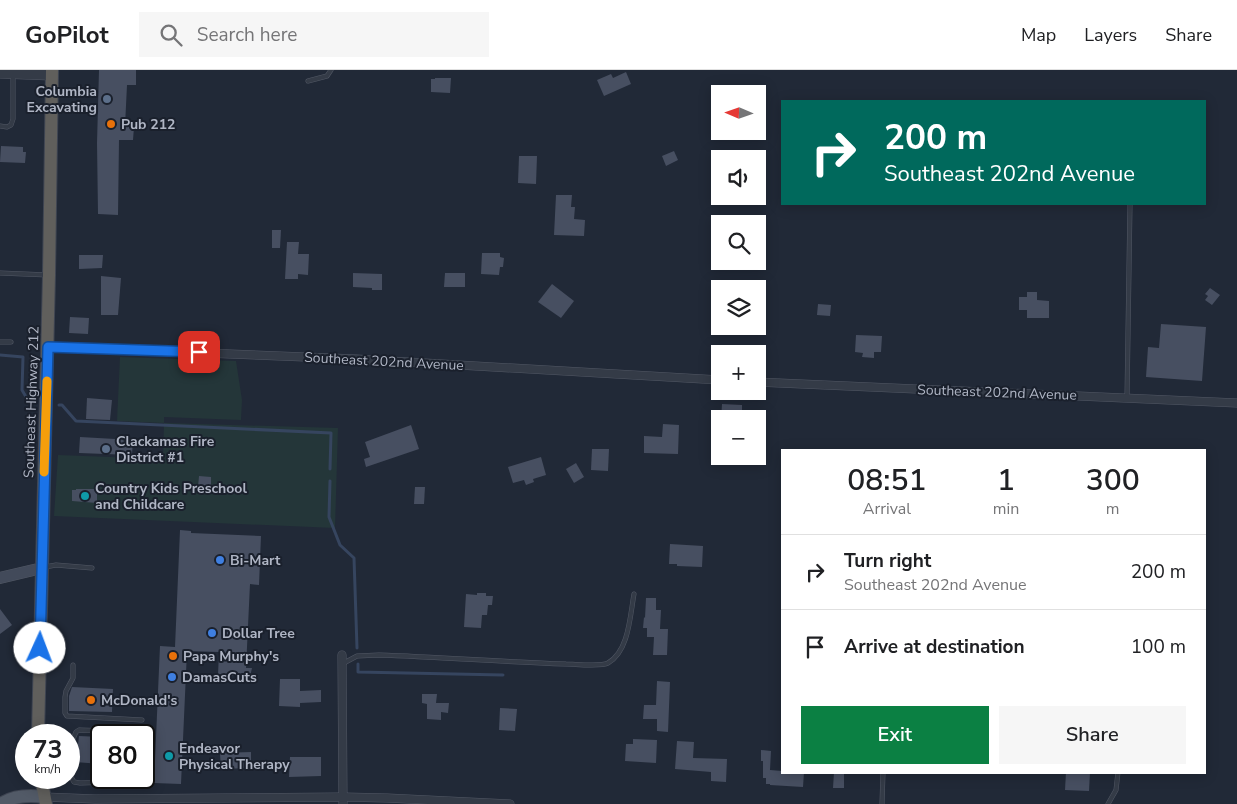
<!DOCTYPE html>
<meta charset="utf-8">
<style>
body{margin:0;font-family:"Nunito Sans",sans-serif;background:#f6f6f6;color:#202124;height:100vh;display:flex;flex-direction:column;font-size:19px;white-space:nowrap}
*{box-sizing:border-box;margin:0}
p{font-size:16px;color:#757577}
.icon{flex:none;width:28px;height:28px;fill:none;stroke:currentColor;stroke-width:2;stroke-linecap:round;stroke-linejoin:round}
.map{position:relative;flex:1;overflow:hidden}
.panel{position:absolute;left:781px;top:379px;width:425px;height:325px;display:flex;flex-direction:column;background:#fff;border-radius:0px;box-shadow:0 2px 12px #0003}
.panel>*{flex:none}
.guide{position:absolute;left:781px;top:30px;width:425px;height:105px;border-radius:0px;box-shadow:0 2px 12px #0003;background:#00695c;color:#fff;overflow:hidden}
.needle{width:32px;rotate:272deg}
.fabs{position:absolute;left:711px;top:15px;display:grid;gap:10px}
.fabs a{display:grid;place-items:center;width:55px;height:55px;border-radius:0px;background:#fff;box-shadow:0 2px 12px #0003;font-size:25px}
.speed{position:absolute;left:15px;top:654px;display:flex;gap:10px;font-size:25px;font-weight:700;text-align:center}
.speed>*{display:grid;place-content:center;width:65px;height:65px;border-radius:50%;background:#fff;box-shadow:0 2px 12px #0003;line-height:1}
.speed small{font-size:12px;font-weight:400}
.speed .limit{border:2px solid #111;border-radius:8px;background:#fff;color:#111}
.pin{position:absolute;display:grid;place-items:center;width:42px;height:42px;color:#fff;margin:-21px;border-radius:10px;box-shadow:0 2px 8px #0006}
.me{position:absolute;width:55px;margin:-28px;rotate:2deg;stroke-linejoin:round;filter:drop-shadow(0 0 4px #0008)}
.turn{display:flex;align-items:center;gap:18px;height:105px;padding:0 20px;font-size:22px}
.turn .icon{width:65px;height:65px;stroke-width:2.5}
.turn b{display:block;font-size:35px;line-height:42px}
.eta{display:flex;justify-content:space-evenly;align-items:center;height:85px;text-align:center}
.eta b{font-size:30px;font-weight:600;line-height:35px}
.cta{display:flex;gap:10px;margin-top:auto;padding:10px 20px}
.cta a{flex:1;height:58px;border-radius:0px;background:#0b8043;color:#fff;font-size:20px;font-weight:600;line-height:58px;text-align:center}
.cta a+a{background:#f6f6f6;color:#202124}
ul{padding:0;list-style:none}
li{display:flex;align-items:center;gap:15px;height:75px;padding:0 20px;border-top:1px solid #e0e0e0}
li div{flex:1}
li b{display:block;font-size:19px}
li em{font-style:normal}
header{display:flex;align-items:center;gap:30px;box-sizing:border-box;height:70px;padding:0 25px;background:#fff;border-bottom:1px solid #e0e0e0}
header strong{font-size:24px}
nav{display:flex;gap:28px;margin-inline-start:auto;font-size:18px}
.search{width:350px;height:45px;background:#f6f6f6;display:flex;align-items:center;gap:12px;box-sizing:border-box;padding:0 18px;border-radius:0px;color:#757577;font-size:19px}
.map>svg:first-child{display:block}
.green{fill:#243639}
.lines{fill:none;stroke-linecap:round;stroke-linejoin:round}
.stream{stroke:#36455f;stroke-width:3}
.building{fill:#474f61}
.service-casing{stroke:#525865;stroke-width:5}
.minor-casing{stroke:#525865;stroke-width:9}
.tertiary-casing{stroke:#525865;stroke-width:11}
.secondary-casing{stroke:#525865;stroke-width:12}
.primary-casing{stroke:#3e4451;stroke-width:14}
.trunk-casing{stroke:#3f4552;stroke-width:14}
.service{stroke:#343b47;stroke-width:4}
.minor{stroke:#343b47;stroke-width:8}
.tertiary{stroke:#343b47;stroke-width:10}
.secondary{stroke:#424a5a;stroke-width:11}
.primary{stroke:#525a67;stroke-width:12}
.trunk{stroke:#605f5c;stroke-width:12}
.route-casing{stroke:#114b97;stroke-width:12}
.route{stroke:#1a73e8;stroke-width:9}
.slow{stroke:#f59e0b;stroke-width:9}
.service-dot{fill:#5c6f8a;stroke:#1a202c;stroke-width:2}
.food-dot{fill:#e8710a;stroke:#1a202c;stroke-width:2}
.culture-dot{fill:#0f9aa8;stroke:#1a202c;stroke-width:2}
.shop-dot{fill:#3f7fe0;stroke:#1a202c;stroke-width:2}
.labels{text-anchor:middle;stroke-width:4;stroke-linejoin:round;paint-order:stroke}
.poi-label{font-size:14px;font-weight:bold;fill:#afb5c4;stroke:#1a202c;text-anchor:start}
.street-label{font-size:14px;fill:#afb5c4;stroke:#1a202c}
</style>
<header>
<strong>GoPilot</strong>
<div class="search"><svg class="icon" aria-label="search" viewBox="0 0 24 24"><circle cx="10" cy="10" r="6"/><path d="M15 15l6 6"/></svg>Search here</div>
<nav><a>Map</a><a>Layers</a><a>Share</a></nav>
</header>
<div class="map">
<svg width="1237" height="734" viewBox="0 0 1237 734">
<rect width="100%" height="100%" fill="#212937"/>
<path class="green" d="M120,287L236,291L242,330L241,350L164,347V353L338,358L335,458L54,446L58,385L163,389L164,353L117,351Z"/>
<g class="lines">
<g class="stream">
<path d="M0,285L23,287L22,320L29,332H33"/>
<path d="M59,335H62L76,351L331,363L330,399"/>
<path d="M330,411L329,447L340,475L354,488L357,578"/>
<path d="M358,594V602L503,605"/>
</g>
</g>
<g class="building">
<path d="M99,0H136V15H127L125,56L134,57L133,70H119L118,145L98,144L97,73Z"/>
<path d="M626,2L631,14L604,26L597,10L611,4L613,8Z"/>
<path d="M435,8H451L450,23L431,22V9H435Z"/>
<path d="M1,76L23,77V82H26L25,93L0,92Z"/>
<path d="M674,81L678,90L666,96L662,86Z"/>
<path d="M519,86H537L536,114L518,113Z"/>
<path d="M556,125H572L571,137H575L574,149L585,150L584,166L554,165Z"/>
<path d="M272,160H281L280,178H272Z"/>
<path d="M287,172H299L298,184H309L308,205L298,204V209H285Z"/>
<path d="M482,183H500V187L504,188L503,197H500L499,205L481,204Z"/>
<path d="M79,185H103L102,198L79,199Z"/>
<path d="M353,203L382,204V220H372V218L353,217Z"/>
<path d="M445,203H465V217H444Z"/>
<path d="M101,206L121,208L118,245H101Z"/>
<path d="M552,214L574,231L561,248L538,232Z"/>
<path d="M1210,218L1220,225L1212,235L1205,230L1208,226L1205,224Z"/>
<path d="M1027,222H1037V230L1049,231V248H1027V240H1019V227H1027Z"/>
<path d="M818,234L831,235L830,246L817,245Z"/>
<path d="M70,247L89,248L88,264L69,263Z"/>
<path d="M1161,254L1206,257L1202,311L1146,307L1148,277L1159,278Z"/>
<path d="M856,265L882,266L881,282H874V288L862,287L863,283L855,282Z"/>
<path d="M87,328L112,330L110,350L86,349Z"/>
<path d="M722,334L742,335V349H721Z"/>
<path d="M663,354L679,355L678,384L644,383V366L662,367Z"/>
<path d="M411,355L419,379L366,397L364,389L370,387L365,372Z"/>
<path d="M80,367L133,370L132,385L79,383Z"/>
<path d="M592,379H609L608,401L591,400Z"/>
<path d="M541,387L546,405L533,409L534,412L526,415L524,410L513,413L508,397Z"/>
<path d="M576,393L584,407L574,413L566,399Z"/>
<path d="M199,406L211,407V417H198Z"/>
<path d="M415,417H425L424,434H414Z"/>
<path d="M76,419H97V433L72,431V420H76Z"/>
<path d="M180,460L191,461V463L261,466L259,515L250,514L246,598H252L250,607L218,605L219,582L187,581L181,714L154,713L160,576L175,577Z"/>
<path d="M670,474L703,476L702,497L677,496V494H669Z"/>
<path d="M477,523H486V526H493L492,535H488L487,545H482L481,558L464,557L466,524L477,525Z"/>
<path d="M646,528H656V540H661L660,559H668L667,585H653L654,567H647V558H643L644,547L645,548Z"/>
<path d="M0,539L12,555L0,564Z"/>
<path d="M280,609H300V621L321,620V632L300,633V637L279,636Z"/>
<path d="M657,611L670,612L668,662L657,661V649H643L644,635H656Z"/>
<path d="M72,617L113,619L112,642L69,641V626Z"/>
<path d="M422,624H437L436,633H449L448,643L441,642V650L427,649V634L422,633Z"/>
<path d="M500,638L517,639L515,661L499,660Z"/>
<path d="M79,666L101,667V694L75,692L72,689H69V686L72,688L77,684Z"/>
<path d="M633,669L657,670L656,693L625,691L626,674H633Z"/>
<path d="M677,671L694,672L693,688L727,689L726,712L711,711V702L675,699Z"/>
<path d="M761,680L771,681L770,700L782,701V702H804L803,717L770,715V714H766V708H763V691H761Z"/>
<path d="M251,682V698L221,699L220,683Z"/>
<path d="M290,687H321V706L289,707Z"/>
<path d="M834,702H844V718H833Z"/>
<path d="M1066,702H1090L1089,721L1065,720Z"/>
</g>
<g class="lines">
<defs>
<g id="service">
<path d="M308,11L327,6L331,0"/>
<path d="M0,56L7,57L11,55L13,49V4"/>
<path d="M0,203L48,205"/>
<path d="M0,272H11"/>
<path d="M1127,328L1130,134"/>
<path d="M45,497L56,495L92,498"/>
<path d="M342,594L357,586L379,585C441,587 504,592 566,594C575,594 601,597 608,593C629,581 630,546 634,524"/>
<path d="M73,595V608L66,621L65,627V643L67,646L142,650"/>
<path d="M72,684L73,669L76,662L79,660L113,661"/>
<path d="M71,692V707L74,712L80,713L114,712"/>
<path d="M882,734L883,702"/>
<path d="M1108,734L1116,720L1118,702"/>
</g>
<g id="minor">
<path d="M48,277L356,289L720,310"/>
<path d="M758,312L1237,333"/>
<path d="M342,585L343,734"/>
<path d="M44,727L95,729L343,727L387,728L510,734"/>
</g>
<path id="tertiary" d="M0,3L52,5"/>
<path id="secondary" d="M0,508L42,498"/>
<path id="primary" d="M1,734C14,725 29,725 44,727"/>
<g id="trunk">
<path d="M38,665L49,205L52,0"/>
<path d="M41,708L46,734"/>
</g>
</defs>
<use href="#service" class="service-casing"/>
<use href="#minor" class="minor-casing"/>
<use href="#tertiary" class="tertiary-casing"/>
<use href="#secondary" class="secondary-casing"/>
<use href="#primary" class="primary-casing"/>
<use href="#trunk" class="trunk-casing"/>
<use href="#service" class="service"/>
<use href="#minor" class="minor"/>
<use href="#tertiary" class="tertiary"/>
<use href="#secondary" class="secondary"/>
<use href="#primary" class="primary"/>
<use href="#trunk" class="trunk"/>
</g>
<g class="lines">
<defs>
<path id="route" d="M40,578L48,277L199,282"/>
</defs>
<use href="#route" class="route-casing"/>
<use href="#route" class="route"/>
<path class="slow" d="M44,402L47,311"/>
</g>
<g class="service-dot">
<circle cx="107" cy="29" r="5"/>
<circle cx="106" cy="379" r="5"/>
</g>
<g class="food-dot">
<circle cx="111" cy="54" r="5"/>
<circle cx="173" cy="586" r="5"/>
<circle cx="91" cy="630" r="5"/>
</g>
<g class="culture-dot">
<circle cx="85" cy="426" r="5"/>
<circle cx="169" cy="686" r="5"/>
</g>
<g class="shop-dot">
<circle cx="220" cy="490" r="5"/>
<circle cx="212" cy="563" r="5"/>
<circle cx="172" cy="607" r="5"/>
</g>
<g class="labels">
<g class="poi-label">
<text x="97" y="26" text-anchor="end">Columbia<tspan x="97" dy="16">Excavating</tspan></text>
<text x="121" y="59">Pub 212</text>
<text x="116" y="376">Clackamas Fire<tspan x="116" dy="16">District #1</tspan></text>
<text x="95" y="423">Country Kids Preschool<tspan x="95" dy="16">and Childcare</tspan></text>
<text x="230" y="495">Bi-Mart</text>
<text x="222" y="568">Dollar Tree</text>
<text x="183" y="591">Papa Murphy's</text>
<text x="182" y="612">DamasCuts</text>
<text x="101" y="635">McDonald's</text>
<text x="179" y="683">Endeavor<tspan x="179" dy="16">Physical Therapy</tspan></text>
</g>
<g class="street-label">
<text transform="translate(384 291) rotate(3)" y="5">Southeast 202nd Avenue</text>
<text transform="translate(997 322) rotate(2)" y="5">Southeast 202nd Avenue</text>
<text transform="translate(31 332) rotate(-88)" y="5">Southeast Highway 212</text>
</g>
</g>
</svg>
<div class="fabs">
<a><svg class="needle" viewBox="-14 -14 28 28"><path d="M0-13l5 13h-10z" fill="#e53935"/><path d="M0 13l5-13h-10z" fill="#757577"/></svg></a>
<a><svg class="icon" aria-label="sound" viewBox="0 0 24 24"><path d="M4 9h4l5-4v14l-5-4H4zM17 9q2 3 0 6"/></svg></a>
<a><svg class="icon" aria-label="search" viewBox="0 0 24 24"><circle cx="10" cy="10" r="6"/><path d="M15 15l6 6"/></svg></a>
<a><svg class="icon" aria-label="layers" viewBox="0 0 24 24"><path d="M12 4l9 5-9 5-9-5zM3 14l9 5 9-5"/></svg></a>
<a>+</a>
<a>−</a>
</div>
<div class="speed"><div>73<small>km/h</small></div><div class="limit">80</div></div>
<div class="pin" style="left:199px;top:282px;background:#d93025"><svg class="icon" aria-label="arrive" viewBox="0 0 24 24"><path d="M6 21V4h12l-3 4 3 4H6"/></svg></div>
<svg class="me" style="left:40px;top:578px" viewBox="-20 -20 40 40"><circle r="19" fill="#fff"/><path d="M0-13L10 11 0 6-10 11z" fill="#1a73e8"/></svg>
<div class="guide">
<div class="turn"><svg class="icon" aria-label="right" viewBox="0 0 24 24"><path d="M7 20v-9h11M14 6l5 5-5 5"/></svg><div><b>200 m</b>Southeast 202nd Avenue</div></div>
</div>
<section class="panel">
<div class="eta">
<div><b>08:51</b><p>Arrival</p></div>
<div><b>1</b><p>min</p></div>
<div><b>300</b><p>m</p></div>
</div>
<ul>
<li><svg class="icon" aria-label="right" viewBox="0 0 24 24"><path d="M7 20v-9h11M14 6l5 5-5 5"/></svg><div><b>Turn right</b><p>Southeast 202nd Avenue</p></div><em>200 m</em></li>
<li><svg class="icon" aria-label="arrive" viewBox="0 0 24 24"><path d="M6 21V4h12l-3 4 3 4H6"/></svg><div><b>Arrive at destination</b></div><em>100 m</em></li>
</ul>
<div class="cta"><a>Exit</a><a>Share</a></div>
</section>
</div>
